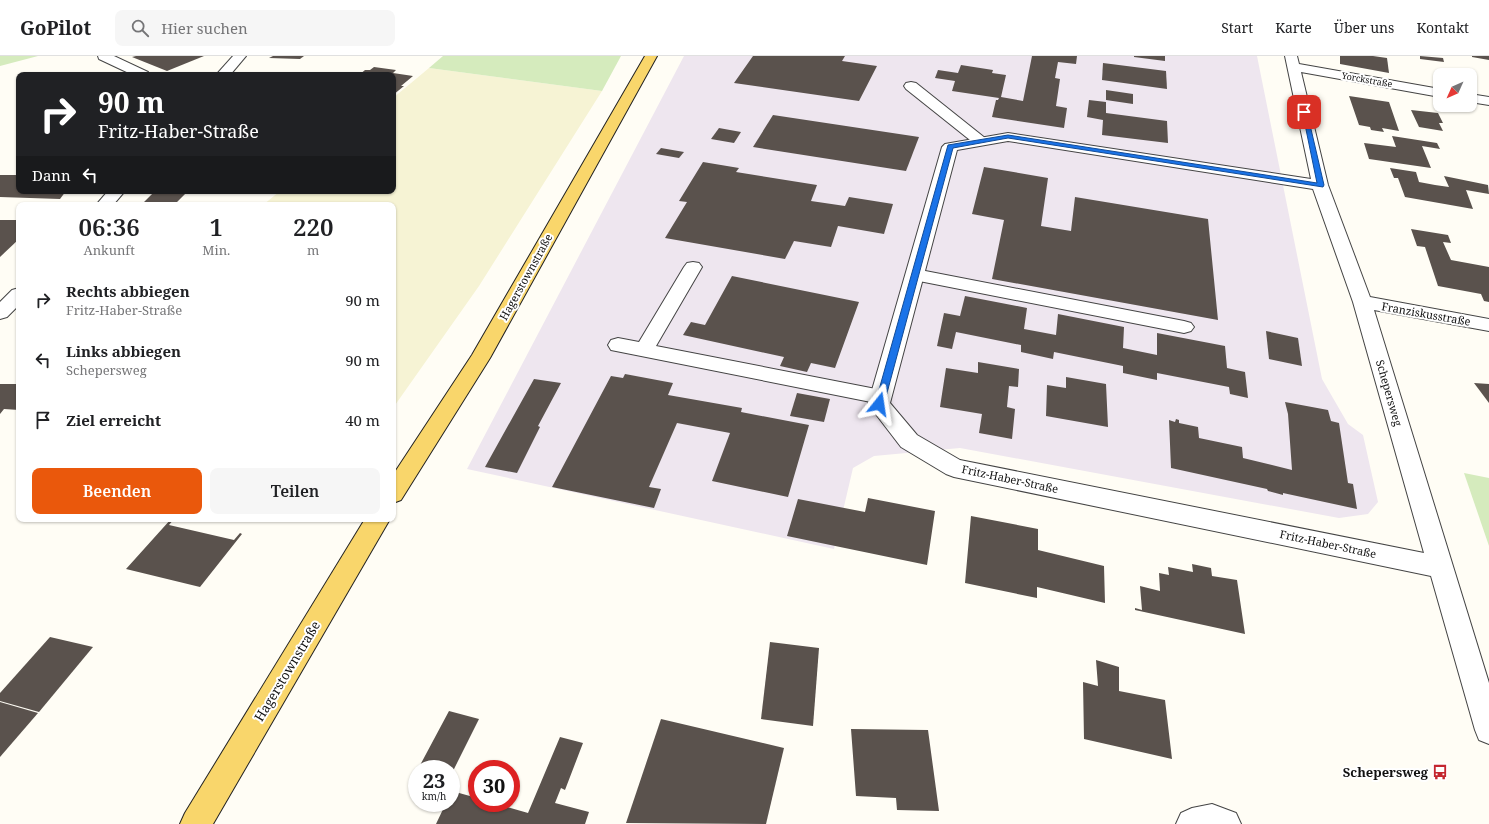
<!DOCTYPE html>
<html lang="de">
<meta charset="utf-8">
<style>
body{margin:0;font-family:"Noto Serif",serif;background:#f6f6f6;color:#202124;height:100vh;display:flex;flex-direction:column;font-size:15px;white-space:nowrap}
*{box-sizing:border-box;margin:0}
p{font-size:13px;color:#757577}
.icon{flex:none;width:22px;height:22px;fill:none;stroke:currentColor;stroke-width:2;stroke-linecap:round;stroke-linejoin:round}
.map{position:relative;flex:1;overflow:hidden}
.details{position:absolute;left:16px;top:146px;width:380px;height:320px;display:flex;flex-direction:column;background:#fff;border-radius:8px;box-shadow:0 1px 3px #0004}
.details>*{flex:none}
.top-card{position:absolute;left:16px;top:16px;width:380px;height:122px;border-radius:8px;box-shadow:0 1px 3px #0004;background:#202124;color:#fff;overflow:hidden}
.needle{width:26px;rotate:225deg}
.controls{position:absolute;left:1433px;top:12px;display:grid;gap:8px}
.controls a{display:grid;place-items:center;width:44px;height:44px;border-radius:8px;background:#fff;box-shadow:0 1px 3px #0004;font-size:20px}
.speed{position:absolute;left:408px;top:704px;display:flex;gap:8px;font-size:20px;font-weight:700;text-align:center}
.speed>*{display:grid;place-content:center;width:52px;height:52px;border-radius:50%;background:#fff;box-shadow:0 1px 3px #0004;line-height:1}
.speed small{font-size:10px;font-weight:400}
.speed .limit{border:6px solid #d22;background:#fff;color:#111}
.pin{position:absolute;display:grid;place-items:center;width:34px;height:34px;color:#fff;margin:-17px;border-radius:8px;box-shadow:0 2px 6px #0006}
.me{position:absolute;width:44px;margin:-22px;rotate:15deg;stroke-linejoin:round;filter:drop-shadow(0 0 3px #0008)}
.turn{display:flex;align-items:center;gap:14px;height:84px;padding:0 16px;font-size:18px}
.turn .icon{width:52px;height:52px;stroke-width:2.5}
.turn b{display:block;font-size:28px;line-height:34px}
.then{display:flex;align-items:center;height:38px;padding:0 16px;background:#0003;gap:8px;font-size:15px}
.eta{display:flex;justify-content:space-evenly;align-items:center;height:68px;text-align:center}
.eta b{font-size:24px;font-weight:600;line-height:28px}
.action{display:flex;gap:8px;margin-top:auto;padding:8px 16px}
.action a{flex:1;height:46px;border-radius:8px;background:#ea580c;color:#fff;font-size:16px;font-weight:600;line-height:46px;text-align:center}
.action a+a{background:#f6f6f6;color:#202124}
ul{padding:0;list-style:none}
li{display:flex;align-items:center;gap:12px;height:60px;padding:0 16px}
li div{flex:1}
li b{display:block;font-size:15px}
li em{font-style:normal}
header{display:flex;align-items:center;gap:24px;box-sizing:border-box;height:56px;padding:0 20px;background:#fff;border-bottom:1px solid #e0e0e0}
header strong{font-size:19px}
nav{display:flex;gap:22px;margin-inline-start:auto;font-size:14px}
.search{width:280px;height:36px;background:#f6f6f6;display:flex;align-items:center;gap:10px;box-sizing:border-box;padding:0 14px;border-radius:8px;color:#757577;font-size:15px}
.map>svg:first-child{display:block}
.industrial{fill:#eee6ef}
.farmland{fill:#f6f3d4}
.green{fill:#d5ebbd}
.building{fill:#5a524d}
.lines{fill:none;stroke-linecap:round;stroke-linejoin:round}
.service-casing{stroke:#444;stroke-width:2}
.minor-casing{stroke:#444;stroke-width:2}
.primary-casing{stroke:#222;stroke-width:2}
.service{fill:#fff;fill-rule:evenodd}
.minor{fill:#fff;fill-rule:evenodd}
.primary{fill:#f9d66b;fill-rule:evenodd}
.route{fill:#1a73e8;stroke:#114b97}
.labels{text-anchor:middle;stroke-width:4;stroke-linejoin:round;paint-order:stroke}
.far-street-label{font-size:9px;fill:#111;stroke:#fff}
.street-label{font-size:11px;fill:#111;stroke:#fff}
.near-street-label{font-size:13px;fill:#111;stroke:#fff}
.near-poi-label{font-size:13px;font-weight:bold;fill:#111;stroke:#fff;text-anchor:end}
</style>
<header>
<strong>GoPilot</strong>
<div class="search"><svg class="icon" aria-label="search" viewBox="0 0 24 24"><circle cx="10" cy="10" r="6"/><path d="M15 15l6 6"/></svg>Hier suchen</div>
<nav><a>Start</a><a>Karte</a><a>Über uns</a><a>Kontakt</a></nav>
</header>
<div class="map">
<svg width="1489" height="768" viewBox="0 0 1489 768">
<rect width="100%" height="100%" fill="#fffdf5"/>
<path class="industrial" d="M684,0H1257L1322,323L1348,368L1363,379L1378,446L1368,458L1339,462L960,392L874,400L853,412L834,493L467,413Z"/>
<path class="farmland" d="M429,12L602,35L479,230L393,352V149H263L280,135H393V42Z"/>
<g class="green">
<path d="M0,0H38L0,10Z"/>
<path d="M443,0H621L602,35L429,12Z"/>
<path d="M1464,417L1489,422V490Z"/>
</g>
<g class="building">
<path d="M136,0H204L167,15L132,1Z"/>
<path d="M273,0H304L300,3L269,2Z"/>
<path d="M753,0H845L842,5L877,10L859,45L734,27Z"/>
<path d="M1032,0H1077L1076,8L1058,6L1055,22L1060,23L1056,50L1067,52L1064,72L992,61L996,44H998L999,42L952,35L955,25L935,22L938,14L958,17L961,9L993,14L992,17L1006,19L1001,41L1023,45Z"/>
<path d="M1134,0H1165V5L1134,1Z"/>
<path d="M1340,0H1373L1387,2L1389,17L1340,8Z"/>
<path d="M1420,0L1443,2L1444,6L1420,3Z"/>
<path d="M1472,0H1489V4L1472,1Z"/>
<path d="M1103,7L1166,15L1167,33L1102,24Z"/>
<path d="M374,11L396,14L393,17L413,20L401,30H404L393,39V19H359L365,14H370Z"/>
<path d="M1106,34L1133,38V48L1106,44Z"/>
<path d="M1349,40L1389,46L1399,75L1382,72L1384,76L1371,74L1370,71L1359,69Z"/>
<path d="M1089,44L1106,46V57L1167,65L1168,87L1102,79L1103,64L1087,61Z"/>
<path d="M1411,54L1438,57L1443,67H1439L1443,75L1419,71Z"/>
<path d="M773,59L919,81L906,115L753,91Z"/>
<path d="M719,72L741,76L734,87L711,83Z"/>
<path d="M1392,80L1437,87L1440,93L1422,90L1431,112L1369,103L1364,87L1396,91Z"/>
<path d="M661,92L684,96L679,102L656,98Z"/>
<path d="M703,106L739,112L736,116L817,129L811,145L845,150L849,141L893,148L884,178L838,170L831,191L794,185L785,203L665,182L687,146L679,145Z"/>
<path d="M984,111L1048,122L1041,170L1071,175L1075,141L1208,163L1218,264L992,223L1004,164L972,158Z"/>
<path d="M1390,112L1416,116L1419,126L1435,129L1449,131L1444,120L1488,129L1489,138L1466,134L1473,153L1405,141L1398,122H1394Z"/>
<path d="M0,119H19V135H66L60,143L0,141Z"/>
<path d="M155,135H197L195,137H186L174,149H145L142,148Z"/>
<path d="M0,164H19V183L0,201Z"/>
<path d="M1411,173L1448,179L1451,187L1443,186L1451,204L1489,211V246L1484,245L1481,238L1438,230L1425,191L1417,190Z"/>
<path d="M732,220L859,246L835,312L811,307L807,316L780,310L784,301L683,279L691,266L705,269Z"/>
<path d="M965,240L1027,252L1024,273L1056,279L1058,258L1124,271L1123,292L1157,299V277L1225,290L1227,312L1245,316L1248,342L1230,338L1229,331L1157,317V324L1123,317V310L1054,296L1053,303L1021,296V289L956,276L952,293L937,290L944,257L960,260Z"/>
<path d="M1266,275L1298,282L1302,310L1269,303Z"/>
<path d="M978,306L1019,313L1018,331L1009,330L1007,351L1015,353L1012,383L979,377L982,358L940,351L946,312L978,317Z"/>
<path d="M625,318L673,327L668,339L742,352L741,356L809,369L788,441L712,425L730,377L677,367L649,431L661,433L654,452L552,431L611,320L623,322Z"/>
<path d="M1066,321L1106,328L1108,371L1046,360L1047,329L1066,332Z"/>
<path d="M534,323L561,327L538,370L540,371L517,417L485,411Z"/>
<path d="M1474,327L1489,328V347Z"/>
<path d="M0,328H19L18,339H19V354L4,353L0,358Z"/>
<path d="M797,337L830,343L824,366L790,360Z"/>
<path d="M1285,346L1328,354L1331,365L1339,367L1348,427L1353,428L1357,453L1283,437V439L1268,435L1267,433L1171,412L1169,364L1175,366L1176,363L1179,364V367L1198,371L1199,382L1242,391L1243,402L1292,414L1288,358Z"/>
<path d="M868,442L935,455L927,509L787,480L798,443L865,456Z"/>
<path d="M971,460L1038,473V494L1104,510L1105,547L1037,531V542L965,527Z"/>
<path d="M171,463H174L169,469L234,484L240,477L242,478L200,531L126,513Z"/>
<path d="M1192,508L1211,512L1212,520L1237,524L1245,578L1135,554V552L1142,554L1140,530L1160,535L1159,517L1169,519L1168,511L1193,516Z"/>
<path d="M50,581L93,591L39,656L0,645V637Z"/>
<path d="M770,586L819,592L813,670L761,663Z"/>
<path d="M1096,604L1119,611V635L1165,644L1172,703L1084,683L1083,626L1098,630Z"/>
<path d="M0,646L38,657L0,701Z"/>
<path d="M449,655L479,663L451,719V713H418Z"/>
<path d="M661,663L784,692L766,768L626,767Z"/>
<path d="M851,673L928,674L939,755L897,754L896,742L856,740Z"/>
<path d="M560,681L583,687L565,734L561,732L555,747L589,756L585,768H436L446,747H451L452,735L477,742V747H493L528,757Z"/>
</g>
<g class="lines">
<defs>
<g id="service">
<path d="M911,26L916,27L985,82L987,85L985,88L980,89L975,88L906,33L904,30L906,27Z"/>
<path d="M693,206L699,207L702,211L656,290L881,334L888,336L891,341L888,346L881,348L611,294L608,289L611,284L618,282L639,286L684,211L687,207Z"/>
<path d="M915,213L1184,265L1191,267L1194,271L1191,275L1184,277L909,223L906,219L909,215Z"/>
</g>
<g id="minor">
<path d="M98,0H114L148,16L150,19H133L99,3Z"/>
<path d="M233,0H246L230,19H216Z"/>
<path d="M1285,0H1297L1299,8L1440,33V41L1301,16L1328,129L1370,241L1489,263V275L1374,254L1489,627V688L1479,684L1475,674L1431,520L954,421L946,418L901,391L868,348L942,91L945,88L1008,77L1311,123ZM1008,85L1313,133L1353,246L1424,497L960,404L917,379L890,347L957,94Z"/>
<path d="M1470,38L1489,41V49L1470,46Z"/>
<path d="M108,135H125L113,149H96Z"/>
<path d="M19,232V249L7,261L0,263V246L12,234Z"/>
<path d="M1212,748L1236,757L1241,768H1176L1181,757L1192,752Z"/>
</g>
<g id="primary">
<path d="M645,0H657L490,302L401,444L393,447V419L472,299Z"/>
<path d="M365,463H390L213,768H180L185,757Z"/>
</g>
</defs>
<use href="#service" class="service-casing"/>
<use href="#minor" class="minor-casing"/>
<use href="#primary" class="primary-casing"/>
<use href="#service" class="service"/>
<use href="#minor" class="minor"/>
<use href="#primary" class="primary"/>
</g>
<path class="route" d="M1302,54L1307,56L1324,129L1323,131L1008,82L953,92L884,348L879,351L876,350L875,348L948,89L1008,79L1317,127Z"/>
<defs>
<symbol id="bus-bare" viewBox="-9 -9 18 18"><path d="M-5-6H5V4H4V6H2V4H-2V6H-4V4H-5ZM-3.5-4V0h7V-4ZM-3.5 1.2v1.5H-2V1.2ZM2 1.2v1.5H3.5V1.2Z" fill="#c4262e" stroke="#fff" stroke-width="2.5" paint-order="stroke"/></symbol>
</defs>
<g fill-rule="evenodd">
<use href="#bus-bare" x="1429" y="705" width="22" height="22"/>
</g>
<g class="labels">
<g class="far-street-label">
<text transform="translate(1367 24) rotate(10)" y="3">Yorckstraße</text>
</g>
<g class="street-label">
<text transform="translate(526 221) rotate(-61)" y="4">Hagerstownstraße</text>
<text transform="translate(1426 258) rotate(10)" y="4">Franziskusstraße</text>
<text transform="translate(1389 337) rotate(74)" y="4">Schepersweg</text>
<text transform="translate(1010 423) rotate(12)" y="4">Fritz-Haber-Straße</text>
<text transform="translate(1328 488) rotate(12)" y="4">Fritz-Haber-Straße</text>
</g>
<g class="near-street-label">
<text transform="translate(287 615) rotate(-59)" y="5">Hagerstownstraße</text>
</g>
<g class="near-poi-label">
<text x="1428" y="721">Schepersweg</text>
</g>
</g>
</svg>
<div class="controls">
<a><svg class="needle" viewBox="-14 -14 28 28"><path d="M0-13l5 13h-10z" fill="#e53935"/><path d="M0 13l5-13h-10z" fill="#757577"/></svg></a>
</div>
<div class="speed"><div>23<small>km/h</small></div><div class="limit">30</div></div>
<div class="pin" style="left:1304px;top:56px;background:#d93025"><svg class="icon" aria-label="arrive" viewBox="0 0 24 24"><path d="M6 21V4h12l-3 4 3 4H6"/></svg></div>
<svg class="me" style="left:879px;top:348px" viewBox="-20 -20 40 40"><path d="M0-17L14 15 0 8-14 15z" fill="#1a73e8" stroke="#fff" stroke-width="4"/></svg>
<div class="top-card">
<div class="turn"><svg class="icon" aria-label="right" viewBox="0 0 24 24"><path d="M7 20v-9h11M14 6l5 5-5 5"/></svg><div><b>90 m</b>Fritz-Haber-Straße</div></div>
<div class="then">Dann<svg class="icon" aria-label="left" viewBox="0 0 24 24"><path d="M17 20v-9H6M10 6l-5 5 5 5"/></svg></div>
</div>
<section class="details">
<div class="eta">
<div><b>06:36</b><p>Ankunft</p></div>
<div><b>1</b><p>Min.</p></div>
<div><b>220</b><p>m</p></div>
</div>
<ul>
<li><svg class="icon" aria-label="right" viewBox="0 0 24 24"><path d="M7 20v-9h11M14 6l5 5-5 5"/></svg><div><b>Rechts abbiegen</b><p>Fritz-Haber-Straße</p></div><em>90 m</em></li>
<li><svg class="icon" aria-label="left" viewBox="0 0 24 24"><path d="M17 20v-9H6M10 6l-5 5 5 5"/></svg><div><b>Links abbiegen</b><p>Schepersweg</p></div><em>90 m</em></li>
<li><svg class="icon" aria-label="arrive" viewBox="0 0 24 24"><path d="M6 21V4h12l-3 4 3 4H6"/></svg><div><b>Ziel erreicht</b></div><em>40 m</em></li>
</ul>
<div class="action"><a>Beenden</a><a>Teilen</a></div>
</section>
</div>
